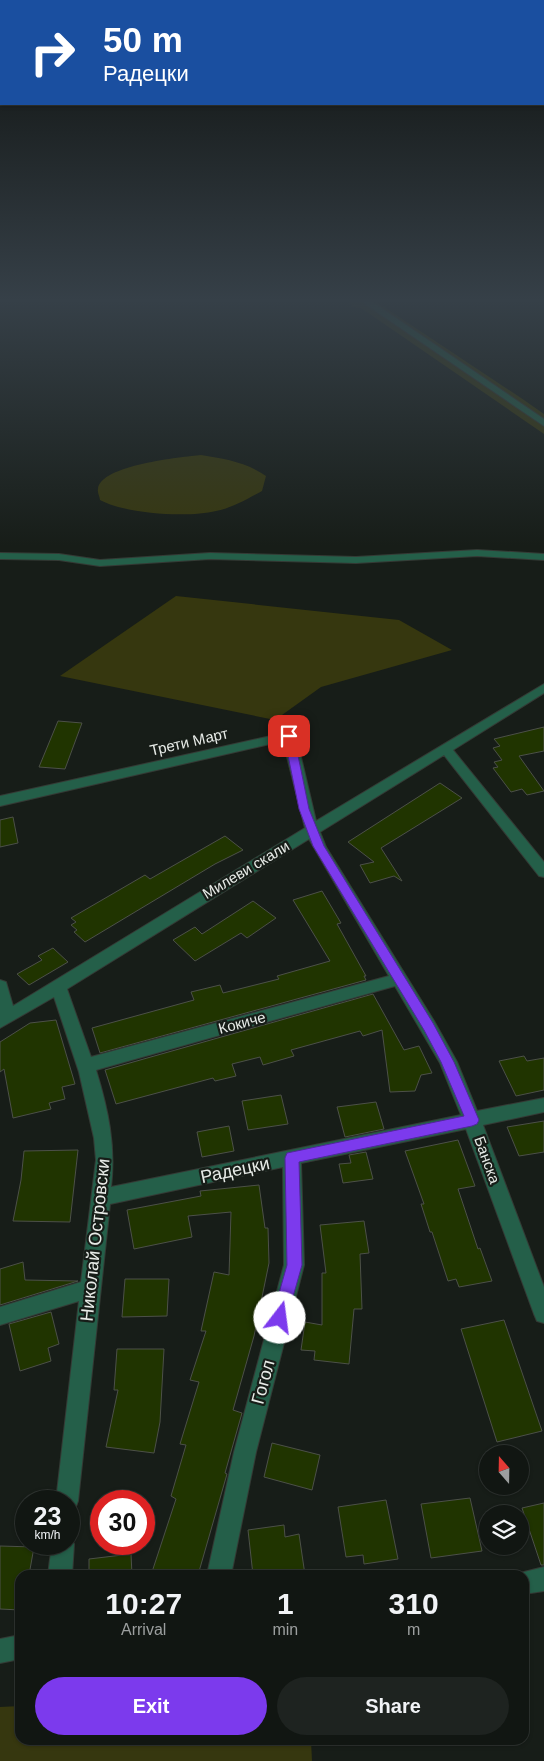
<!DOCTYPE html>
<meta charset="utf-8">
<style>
body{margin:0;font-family:Helvetica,sans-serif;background:#1e2320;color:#f1f3f6;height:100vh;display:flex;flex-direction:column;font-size:19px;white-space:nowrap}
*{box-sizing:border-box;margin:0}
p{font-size:16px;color:#9c9f9f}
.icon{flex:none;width:28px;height:28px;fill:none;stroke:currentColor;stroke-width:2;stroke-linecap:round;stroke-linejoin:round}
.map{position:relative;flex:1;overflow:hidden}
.drawer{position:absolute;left:15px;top:1570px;width:514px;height:175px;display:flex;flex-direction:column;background:#111612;border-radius:15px;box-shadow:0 1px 4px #0004,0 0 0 1px #303532}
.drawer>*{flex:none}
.guide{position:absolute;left:0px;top:0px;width:545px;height:105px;box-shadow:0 1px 4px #0004,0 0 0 1px #303532;background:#1a4fa0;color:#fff;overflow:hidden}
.needle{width:32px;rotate:340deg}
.tools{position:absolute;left:479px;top:1445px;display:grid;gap:10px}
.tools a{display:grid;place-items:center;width:50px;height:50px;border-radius:50%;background:#111612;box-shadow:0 1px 4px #0004,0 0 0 1px #303532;font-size:25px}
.speed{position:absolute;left:15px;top:1490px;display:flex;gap:10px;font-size:25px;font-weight:700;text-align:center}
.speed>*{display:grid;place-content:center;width:65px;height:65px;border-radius:50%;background:#111612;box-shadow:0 1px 4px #0004,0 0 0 1px #303532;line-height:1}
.speed small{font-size:12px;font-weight:400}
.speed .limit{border:8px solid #d22;background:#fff;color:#111}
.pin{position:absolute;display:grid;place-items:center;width:42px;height:42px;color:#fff;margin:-21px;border-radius:10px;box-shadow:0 2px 8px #0006}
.me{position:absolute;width:55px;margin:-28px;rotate:15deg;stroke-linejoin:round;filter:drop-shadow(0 0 4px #0008)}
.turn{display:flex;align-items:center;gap:18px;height:105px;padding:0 20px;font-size:22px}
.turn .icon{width:65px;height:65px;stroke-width:2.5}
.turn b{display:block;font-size:35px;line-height:42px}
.eta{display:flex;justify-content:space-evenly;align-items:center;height:85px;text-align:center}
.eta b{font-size:30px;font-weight:700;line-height:35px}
.action{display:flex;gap:10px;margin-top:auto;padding:10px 20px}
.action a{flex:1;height:58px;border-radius:30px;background:#7c3aed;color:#fff;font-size:20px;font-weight:700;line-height:58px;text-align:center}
.action a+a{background:#1e2320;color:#f1f3f6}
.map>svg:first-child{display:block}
.green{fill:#36370f}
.building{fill:#203400;stroke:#4c5048}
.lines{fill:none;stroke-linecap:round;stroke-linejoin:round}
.minor-casing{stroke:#343a35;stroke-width:2}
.minor{fill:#245f49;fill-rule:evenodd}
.route{fill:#7c3aed;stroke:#51269a}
.labels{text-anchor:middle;stroke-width:4.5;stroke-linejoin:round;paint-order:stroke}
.street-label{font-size:15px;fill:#e7ebe7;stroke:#171d18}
.near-street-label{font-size:18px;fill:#e7ebe7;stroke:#171d18}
</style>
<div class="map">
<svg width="544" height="1761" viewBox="0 0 544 1761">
<rect width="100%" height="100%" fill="#171d18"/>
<g class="green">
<path d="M345,299H372L524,400L544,414V434L361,308L342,306H353Z"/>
<path d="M201,455C225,459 246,462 266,476L262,491C247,499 232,508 216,511C187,518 126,514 100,500C100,497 97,492 98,489C100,465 182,457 201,455Z"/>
<path d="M176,596L399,620L452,650L321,687L275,720L60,676Z"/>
<path d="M20,1706V1740H311L312,1761H0V1707Z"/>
</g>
<g class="building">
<path d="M58,721L82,723L65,769L39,767Z"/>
<path d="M544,727V751L519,756L544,791L527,795L522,789L511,792L493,768L498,767L494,762L502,760L493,748L500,746L494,739Z"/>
<path d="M440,783L462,798L381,848L402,881L394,876L370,883L360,865L374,862L348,842Z"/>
<path d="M13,817L18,843L0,847V820Z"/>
<path d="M225,836L243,850L215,864L85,942L74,932L77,930L71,925L76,922L71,918L145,875L150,879Z"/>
<path d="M322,891L341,923L337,924L366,976H364L366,980L100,1053L92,1028L194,1000L191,992L220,985L223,993L279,979L277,976L330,961L293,900Z"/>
<path d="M253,901L276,918L247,938L241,933L195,961L173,940L195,927L202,934Z"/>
<path d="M53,948L68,962L29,985L17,974L42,960L38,956Z"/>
<path d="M373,994L404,1050L419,1046L432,1073L421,1075L415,1091L390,1092L382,1030L363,1036L360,1031L291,1050L294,1056L263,1065L260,1057L232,1064L236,1076L215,1081L213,1078L116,1104L105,1070Z"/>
<path d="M56,1020L75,1084L62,1087L65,1099L49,1103L51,1109L13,1118L4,1069L0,1072V1042L30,1023Z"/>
<path d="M524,1056L527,1061L544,1058V1090L516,1096L499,1061Z"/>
<path d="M281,1095L288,1124L248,1130L242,1101Z"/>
<path d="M376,1102L384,1129L345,1137L337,1107Z"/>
<path d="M544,1121V1152L519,1156L507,1127Z"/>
<path d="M229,1126L234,1151L202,1157L197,1132Z"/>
<path d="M458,1140L475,1186L458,1189L478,1249L480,1248L492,1281L459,1287L456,1279L448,1281L432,1232H430L421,1204H424L405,1151Z"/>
<path d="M78,1150L70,1222L13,1221L21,1180L24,1151Z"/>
<path d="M366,1152L373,1179L343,1183L339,1164L351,1163L349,1155Z"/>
<path d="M259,1185L265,1228H268L269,1263L254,1336L233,1410L242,1413L225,1473L227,1474L198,1575H151L176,1499L171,1496L186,1445L180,1444L199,1382L190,1380L206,1331H201L214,1272L229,1275L231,1212L188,1216L192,1237L134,1249L127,1210L201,1196L200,1191Z"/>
<path d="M364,1221L369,1253L360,1254L362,1309H354L349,1364L314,1360L315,1351L301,1350L305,1322L322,1325V1273H326L320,1225Z"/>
<path d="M23,1262L25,1280L78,1281L0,1305V1269Z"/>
<path d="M125,1279H169L167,1316L122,1317Z"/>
<path d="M51,1312L59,1344L48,1348L51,1361L20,1371L9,1324Z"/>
<path d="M504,1320L542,1431L497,1442L461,1329Z"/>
<path d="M117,1349H164L160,1422L154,1453L106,1447L118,1390H114Z"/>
<path d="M272,1443L320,1455L312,1490L264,1477Z"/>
<path d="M470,1498L482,1551L431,1558L421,1504Z"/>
<path d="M386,1500L398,1559L364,1564L363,1555L346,1557L338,1507Z"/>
<path d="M544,1503V1565H541L522,1508Z"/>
<path d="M284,1525L285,1537L299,1534L305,1575H253L248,1530Z"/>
<path d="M0,1546L34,1547L29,1575H20V1610L0,1609Z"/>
<path d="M131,1554L132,1575H89V1559Z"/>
</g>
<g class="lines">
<defs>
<g id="minor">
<path d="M358,299H368L544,419V426Z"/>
<path d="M477,550L544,554V560L477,556L356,563L210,559L100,566L59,560L0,559V553L59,554L100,560L210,553L356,557Z"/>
<path d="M544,684V693L453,750L544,862V877L539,876L444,755L320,832L326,847L434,1021L457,1062L477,1111L544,1098V1112L483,1125L544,1287V1323L537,1321L534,1314L466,1129L301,1163L304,1265L256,1452L231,1575H207L234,1452L284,1265L283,1167L110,1204L78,1501L75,1509L69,1511V1501H56L79,1301L0,1325V1307L81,1282L96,1160L94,1138L79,1072L54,997L0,1028V980L6,982L13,1006L305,828L283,741L0,806V796L289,732L296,736L316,821ZM309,839L389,976L91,1057L67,989ZM395,986L440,1063L461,1115L111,1187C116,1146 108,1109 96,1070Z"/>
<path d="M69,1535L74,1544L72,1575H48L52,1544H69Z"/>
<path d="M544,1567V1591L524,1594V1575L516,1574Z"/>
<path d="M20,1635V1659L0,1663V1639Z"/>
</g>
</defs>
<use href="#minor" class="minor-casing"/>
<use href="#minor" class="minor"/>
</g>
<linearGradient id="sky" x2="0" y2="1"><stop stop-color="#0d100d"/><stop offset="0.55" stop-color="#364048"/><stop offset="1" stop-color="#364048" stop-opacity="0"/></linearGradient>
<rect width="544" height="546" fill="url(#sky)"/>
<path class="route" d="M289,733L294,736L309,809L324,846L433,1023L454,1062L479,1120L477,1124L472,1126L299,1162L302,1265L287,1318L285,1323L280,1325L274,1323L272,1318L287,1265L285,1158L287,1153L464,1116L441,1062L424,1030L313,846L299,809L284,736Z"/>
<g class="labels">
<g class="street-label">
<text transform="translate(189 742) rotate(-13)" y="5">Трети Март</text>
<text transform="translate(246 870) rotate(-31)" y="5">Милеви скали</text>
<text transform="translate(242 1023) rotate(-15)" y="5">Кокиче</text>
<text transform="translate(487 1160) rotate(70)" y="5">Банска</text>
</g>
<g class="near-street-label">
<text transform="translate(235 1170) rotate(-12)" y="6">Радецки</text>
<text transform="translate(95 1240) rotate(-84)" y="6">Николай Островски</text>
<text transform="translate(263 1382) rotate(-75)" y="6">Гогол</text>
</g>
</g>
</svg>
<div class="tools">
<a><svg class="needle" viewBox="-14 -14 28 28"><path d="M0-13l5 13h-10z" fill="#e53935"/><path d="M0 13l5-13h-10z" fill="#9c9f9f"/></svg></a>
<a><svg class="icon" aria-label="layers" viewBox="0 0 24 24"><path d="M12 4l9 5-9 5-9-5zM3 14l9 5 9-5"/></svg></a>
</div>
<div class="speed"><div>23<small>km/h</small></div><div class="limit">30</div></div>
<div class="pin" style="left:289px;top:736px;background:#d93025"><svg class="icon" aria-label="arrive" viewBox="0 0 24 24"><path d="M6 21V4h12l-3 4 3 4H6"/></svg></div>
<svg class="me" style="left:280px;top:1318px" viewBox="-20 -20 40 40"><circle r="19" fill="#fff"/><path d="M0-13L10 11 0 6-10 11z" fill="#7c3aed"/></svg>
<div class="guide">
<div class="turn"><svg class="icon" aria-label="right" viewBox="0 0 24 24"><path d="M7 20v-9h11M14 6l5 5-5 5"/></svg><div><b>50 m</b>Радецки</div></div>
</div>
<section class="drawer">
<div class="eta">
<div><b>10:27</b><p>Arrival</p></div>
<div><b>1</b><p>min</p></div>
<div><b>310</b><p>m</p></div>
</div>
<div class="action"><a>Exit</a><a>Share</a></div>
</section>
</div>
